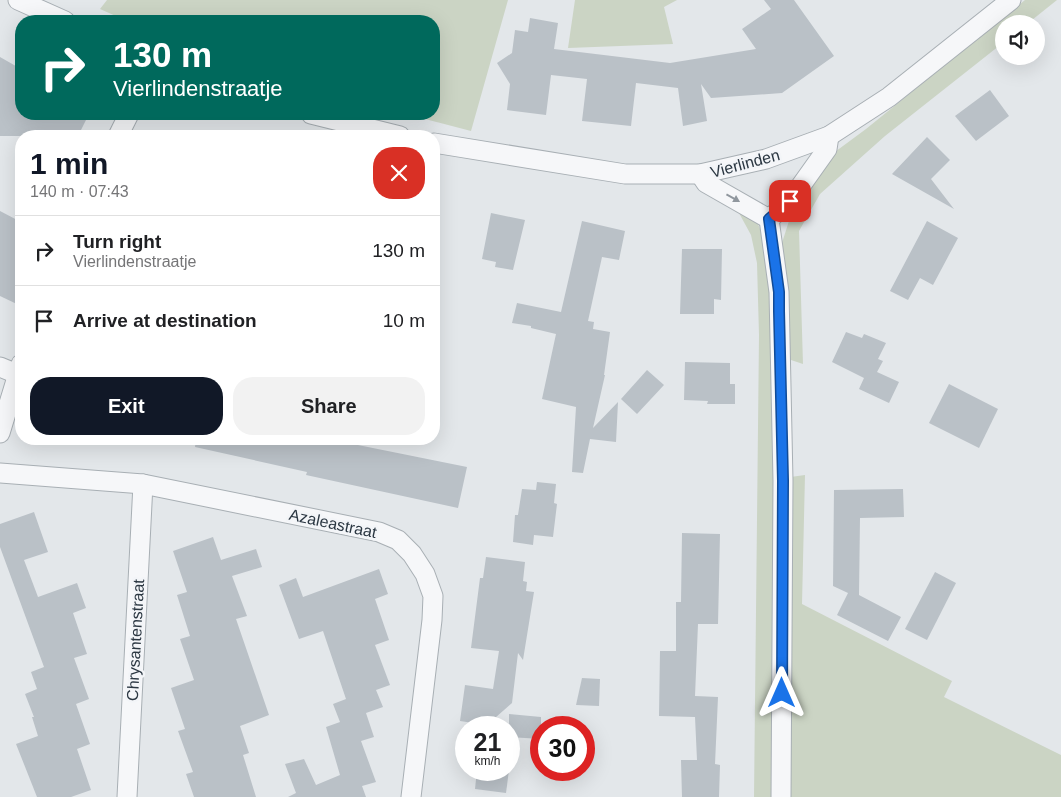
<!DOCTYPE html>
<meta charset="utf-8">
<style>
body{margin:0;font-family:Arial,sans-serif;background:#f2f2f2;color:#202124;height:100vh;display:flex;flex-direction:column;font-size:19px;white-space:nowrap}
*{box-sizing:border-box;margin:0}
p{font-size:16px;color:#757577}
.icon{flex:none;width:28px;height:28px;fill:none;stroke:currentColor;stroke-width:2;stroke-linecap:round;stroke-linejoin:round}
.map{position:relative;flex:1;overflow:hidden}
.panel{position:absolute;left:15px;top:130px;width:425px;height:315px;display:flex;flex-direction:column;background:#fff;border-radius:20px;box-shadow:0 5px 20px #0002}
.panel>*{flex:none}
.hud{position:absolute;left:15px;top:15px;width:425px;height:105px;border-radius:20px;box-shadow:0 5px 20px #0002;background:#00695c;color:#fff;overflow:hidden}
.controls{position:absolute;left:995px;top:15px;display:grid;gap:10px}
.controls a{display:grid;place-items:center;width:50px;height:50px;border-radius:50%;background:#fff;box-shadow:0 5px 20px #0002;font-size:25px}
.speed{position:absolute;left:455px;top:716px;display:flex;gap:10px;font-size:25px;font-weight:700;text-align:center}
.speed>*{display:grid;place-content:center;width:65px;height:65px;border-radius:50%;background:#fff;box-shadow:0 5px 20px #0002;line-height:1}
.speed small{font-size:12px;font-weight:400}
.speed .limit{border:8px solid #d22;background:#fff;color:#111}
.pin{position:absolute;display:grid;place-items:center;width:42px;height:42px;color:#fff;margin:-21px;border-radius:10px;box-shadow:0 2px 8px #0006}
.me{position:absolute;width:55px;margin:-28px;rotate:0deg;stroke-linejoin:round;filter:drop-shadow(0 0 4px #0008)}
.turn{display:flex;align-items:center;gap:18px;height:105px;padding:0 15px;font-size:22px}
.turn .icon{width:65px;height:65px;stroke-width:2.5}
.turn b{display:block;font-size:35px;line-height:42px}
.round{display:grid;place-items:center;flex:none;width:52px;height:52px;border-radius:20px;background:#f2f2f2}
.headline{display:flex;align-items:center;justify-content:space-between;height:85px;padding:0 15px}
h1{font-size:30px;font-weight:700;line-height:38px;color:#111827}
.primary-button{display:flex;gap:10px;margin-top:auto;padding:10px 15px}
.primary-button a{flex:1;height:58px;border-radius:20px;background:#111827;color:#fff;font-size:20px;font-weight:700;line-height:58px;text-align:center}
.primary-button a+a{background:#f2f2f2;color:#202124}
ul{padding:0;list-style:none}
li{display:flex;align-items:center;gap:15px;height:70px;padding:0 15px;border-top:1px solid #e0e0e0}
li div{flex:1}
li b{display:block;font-size:19px}
li em{font-style:normal}
.map>svg:first-child{display:block}
.green{fill:#cbd4c4}
.building{fill:#bac1c7}
.lines{fill:none;stroke-linecap:round;stroke-linejoin:round}
.minor-casing{stroke:#a8afb4;stroke-width:21}
.minor{stroke:#f6f7f9;stroke-width:19}
.oneway{fill:#90979e}
.route-casing{stroke:#114b97;stroke-width:12}
.route{stroke:#1a73e8;stroke-width:9}
.labels{text-anchor:middle;stroke-width:5;stroke-linejoin:round;paint-order:stroke}
.street-label{font-size:16px;fill:#2b3742;stroke:#f3f5f8}
</style>
<div class="map">
<svg width="1061" height="797" viewBox="0 0 1061 797">
<rect width="100%" height="100%" fill="#e3e7ea"/>
<g class="green">
<path d="M107,0H508L471,131L406,114H434V21H127L100,9Z"/>
<path d="M575,0H677L664,7L673,44L568,48Z"/>
<path d="M1025,0H1057L1027,24H1004V42L885,136L820,194L799,231L803,364L788,359L781,246L795,202L824,160L866,129Z"/>
<path d="M739,213C742,214 747,215 751,216C763,223 766,255 769,269L776,479L805,475L802,604L952,681L944,697L1061,755V797H754L759,335L757,263L751,235Z"/>
</g>
<g class="building">
<path d="M764,0H794L834,56L782,93L711,98L701,84L707,121L683,126L678,88L636,83L631,126L582,121L587,79L551,75L546,115L507,110L510,84L497,63L512,53L515,30L528,32L530,18L558,23L554,49L670,63L756,49L742,29L771,9Z"/>
<path d="M0,57L21,69V114H89L78,136H0Z"/>
<path d="M990,90L1009,116L976,141L955,116Z"/>
<path d="M927,137L950,160L931,179L954,209L892,174Z"/>
<path d="M0,211L21,222V306L0,296Z"/>
<path d="M491,213L525,220L513,270L495,267L496,262L482,259Z"/>
<path d="M582,221L625,231L619,260L602,257L588,321L594,322L593,329L610,332L604,375H605L593,428L618,402L616,442L590,439L583,473L572,472L576,407L542,399L556,334L531,328V326L512,323L517,303L561,312Z"/>
<path d="M927,221L958,238L933,285L920,278L908,300L890,291Z"/>
<path d="M682,249H722L721,300L714,299V314H680Z"/>
<path d="M846,332L862,338L864,334L886,343L878,359L883,361L877,372L899,382L889,403L859,389L864,378L832,362Z"/>
<path d="M685,362L730,363V384H735V404H707L708,401L684,400Z"/>
<path d="M647,370L664,385L637,414L621,399Z"/>
<path d="M949,384L998,409L979,448L929,423Z"/>
<path d="M196,439H354L353,444L467,467L458,508L306,475L307,472L195,447Z"/>
<path d="M537,482L556,484L554,503L557,504L553,537L534,535L533,545L513,542L515,515H518L522,489L536,490Z"/>
<path d="M903,489L904,517L860,518L859,595L901,617L888,641L837,615L848,593L833,586L834,490Z"/>
<path d="M34,512L48,552L24,560L38,597L77,583L86,608L73,613L87,654L74,658L89,699L76,704L90,744L77,749L91,790L71,797H37L16,744L38,736L32,717H34L25,694L37,689L31,672L44,667L0,547V524Z"/>
<path d="M682,533L720,534L718,624H698L695,696L718,697L715,764L720,765L719,797H682L681,760H697L695,717L659,716L660,651H676V602H681Z"/>
<path d="M213,537L221,560L256,549L262,567L232,576L247,616L236,619L269,715L240,726L249,753L243,755L256,797H194L186,774L193,772L178,731L185,729L171,688L194,680L180,639L190,636L177,595L187,592L173,551Z"/>
<path d="M486,557L525,562L523,581L527,582L526,591L534,592L523,660L518,653L512,703L487,725L460,721L465,685L493,689L499,651L471,648L480,578H483Z"/>
<path d="M379,569L388,594L375,599L389,640L375,645L390,685L376,690L383,707L366,713L374,737L361,741L376,782L362,786L366,797H288L296,793L285,764L304,759L316,785L340,775L326,727L340,722L333,704L346,699L323,631L299,639L279,585L296,578L303,597Z"/>
<path d="M935,572L956,583L927,640L905,629Z"/>
<path d="M582,678L600,679L599,706L576,705Z"/>
<path d="M509,714L541,717V739L509,737Z"/>
<path d="M477,770H509L506,793L475,789Z"/>
</g>
<g class="lines">
<defs>
<g id="minor">
<path d="M18,0L65,21"/>
<path d="M311,114L400,136"/>
<path d="M118,136L129,114"/>
<path d="M434,143L625,174H700L766,159L829,136L889,97L1011,0"/>
<path d="M700,174L706,183L769,219"/>
<path d="M769,219L779,292L783,481L781,797"/>
<path d="M769,219L790,201L827,149L829,136"/>
<path d="M0,367L17,374"/>
<path d="M0,433L21,364"/>
<path d="M0,473L143,484L379,532L398,540L412,554L425,574L433,596L432,620L411,797"/>
<path d="M127,797L143,484"/>
</g>
</defs>
<use href="#minor" class="minor-casing"/>
<use href="#minor" class="minor"/>
</g>
<defs><path id="oneway-solid" d="M-6-.8H1V-3.2L6.5 0L1 3.2V.8H-6Z" transform="scale(1.25)"/></defs>
<use class="oneway" href="#oneway-solid" transform="translate(733 198) rotate(29)"/>
<g class="lines">
<defs>
<path id="route" d="M782,693L783,481L779,311V292L769,219L790,201"/>
</defs>
<use href="#route" class="route-casing"/>
<use href="#route" class="route"/>
</g>
<g class="labels">
<g class="street-label">
<text transform="translate(745 163) rotate(-15)" y="6">Vierlinden</text>
<text transform="translate(333 523) rotate(12)" y="6">Azaleastraat</text>
<text transform="translate(135 640) rotate(-87)" y="6">Chrysantenstraat</text>
</g>
</g>
</svg>
<div class="controls">
<a><svg class="icon" aria-label="sound" viewBox="0 0 24 24"><path d="M4 9h4l5-4v14l-5-4H4zM17 9q2 3 0 6"/></svg></a>
</div>
<div class="speed"><div>21<small>km/h</small></div><div class="limit">30</div></div>
<div class="pin" style="left:790px;top:201px;background:#d93025"><svg class="icon" aria-label="arrive" viewBox="0 0 24 24"><path d="M6 21V4h12l-3 4 3 4H6"/></svg></div>
<svg class="me" style="left:782px;top:693px" viewBox="-20 -20 40 40"><path d="M0-17L14 15 0 8-14 15z" fill="#1a73e8" stroke="#fff" stroke-width="4"/></svg>
<div class="hud">
<div class="turn"><svg class="icon" aria-label="right" viewBox="0 0 24 24"><path d="M7 20v-9h11M14 6l5 5-5 5"/></svg><div><b>130 m</b>Vierlindenstraatje</div></div>
</div>
<section class="panel">
<div class="headline"><div><h1>1 min</h1><p>140 m · 07:43</p></div><a class="round" style="background:#d93025;color:#fff"><svg class="icon" aria-label="close" viewBox="0 0 24 24"><path d="M6 6l12 12M18 6L6 18"/></svg></a></div>
<ul>
<li><svg class="icon" aria-label="right" viewBox="0 0 24 24"><path d="M7 20v-9h11M14 6l5 5-5 5"/></svg><div><b>Turn right</b><p>Vierlindenstraatje</p></div><em>130 m</em></li>
<li><svg class="icon" aria-label="arrive" viewBox="0 0 24 24"><path d="M6 21V4h12l-3 4 3 4H6"/></svg><div><b>Arrive at destination</b></div><em>10 m</em></li>
</ul>
<div class="primary-button"><a>Exit</a><a>Share</a></div>
</section>
</div>
